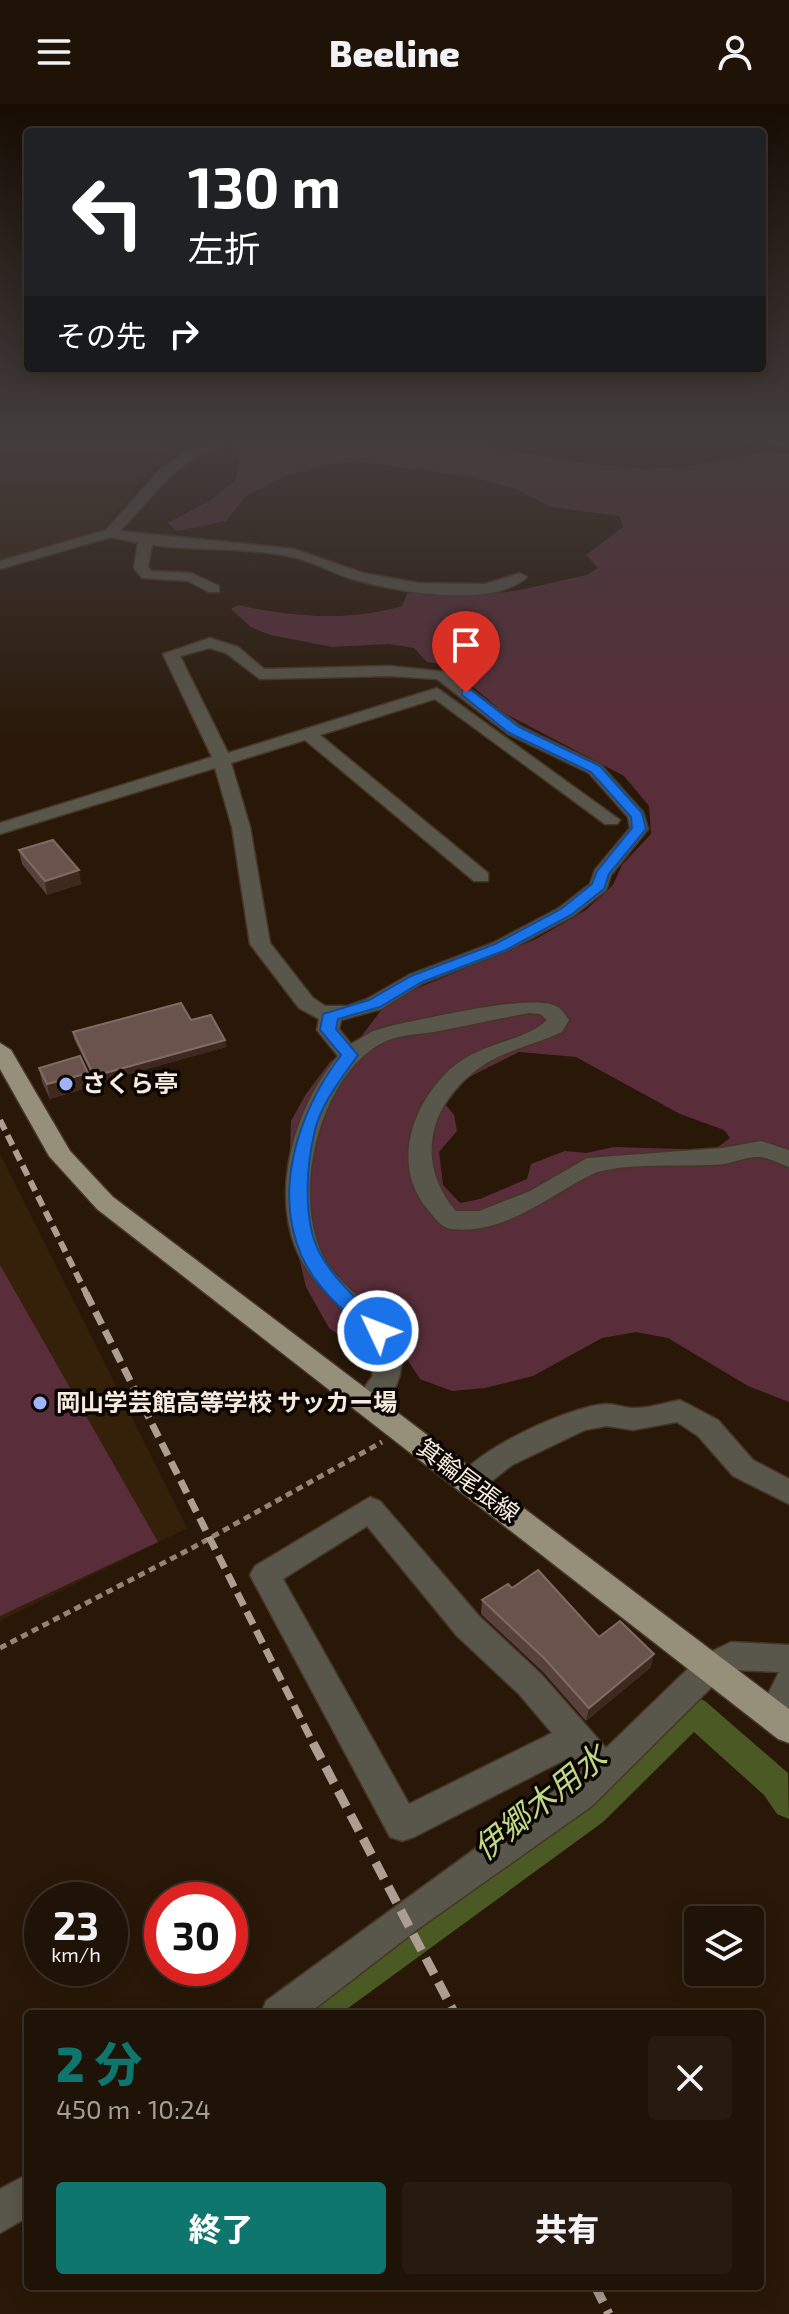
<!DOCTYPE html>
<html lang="ja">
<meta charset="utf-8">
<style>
body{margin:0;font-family:"Exo 2","Noto Sans JP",sans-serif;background:#271b10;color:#f1f3f6;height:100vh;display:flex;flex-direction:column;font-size:30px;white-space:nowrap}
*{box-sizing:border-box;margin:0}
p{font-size:26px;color:#a19e9b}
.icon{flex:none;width:44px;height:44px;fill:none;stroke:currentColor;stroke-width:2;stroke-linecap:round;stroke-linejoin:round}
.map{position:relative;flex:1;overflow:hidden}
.drawer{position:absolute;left:24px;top:1906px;width:740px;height:280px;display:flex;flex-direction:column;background:#1f1206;border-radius:8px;box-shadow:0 4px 20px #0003,0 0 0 2px #3c3228}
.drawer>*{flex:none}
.top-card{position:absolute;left:24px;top:24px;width:742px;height:244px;border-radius:8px;box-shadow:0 4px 20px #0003,0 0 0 2px #3c3228;background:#202124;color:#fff;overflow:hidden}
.fabs{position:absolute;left:684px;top:1802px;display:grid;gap:16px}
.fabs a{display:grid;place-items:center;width:80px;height:80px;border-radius:8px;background:#1f1206;box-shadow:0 4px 20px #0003,0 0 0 2px #3c3228;font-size:40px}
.speed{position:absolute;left:24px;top:1778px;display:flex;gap:16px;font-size:40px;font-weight:700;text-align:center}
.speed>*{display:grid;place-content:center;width:104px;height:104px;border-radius:50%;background:#1f1206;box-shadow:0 4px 20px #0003,0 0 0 2px #3c3228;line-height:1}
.speed small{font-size:20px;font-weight:400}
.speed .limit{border:12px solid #d22;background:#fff;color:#111}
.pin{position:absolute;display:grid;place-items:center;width:68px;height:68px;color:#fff;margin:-82px -34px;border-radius:50% 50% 50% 0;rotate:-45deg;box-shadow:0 0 8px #0007}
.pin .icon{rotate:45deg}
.me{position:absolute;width:88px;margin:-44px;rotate:313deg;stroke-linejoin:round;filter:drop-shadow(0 0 6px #0008)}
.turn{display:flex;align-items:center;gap:28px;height:168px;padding:0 32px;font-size:36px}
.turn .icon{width:104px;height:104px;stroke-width:2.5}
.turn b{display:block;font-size:56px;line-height:68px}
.then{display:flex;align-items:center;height:76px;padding:0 32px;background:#0003;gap:16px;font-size:30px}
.round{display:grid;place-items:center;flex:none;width:84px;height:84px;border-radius:8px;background:#271b10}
.overview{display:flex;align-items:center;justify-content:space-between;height:136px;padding:0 32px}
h1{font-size:48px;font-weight:800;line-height:60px;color:#0f766e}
.primary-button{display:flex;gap:16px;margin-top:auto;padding:16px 32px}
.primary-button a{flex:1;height:92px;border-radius:8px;background:#0f766e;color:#fff;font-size:32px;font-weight:800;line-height:92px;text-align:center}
.primary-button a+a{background:#271b10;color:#f1f3f6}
header{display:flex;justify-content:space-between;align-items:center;height:104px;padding:0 32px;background:#1f1206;font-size:36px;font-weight:800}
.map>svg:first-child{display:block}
.built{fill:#35200a}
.green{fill:#592e3a;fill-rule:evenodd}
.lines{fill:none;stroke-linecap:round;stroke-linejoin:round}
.canal{fill:#4b5a25;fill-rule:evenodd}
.minor-casing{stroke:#463626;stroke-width:3}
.major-casing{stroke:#463626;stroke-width:3}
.path-far1{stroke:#928477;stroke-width:2;stroke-dasharray:3 2;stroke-linecap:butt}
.path{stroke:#928477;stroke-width:5;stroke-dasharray:7 5;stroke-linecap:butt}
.minor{fill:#59564b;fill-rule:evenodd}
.major{fill:#968f7a;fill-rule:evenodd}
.rail-far2{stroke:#ac9e92;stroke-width:6;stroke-dasharray:11 6;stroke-linecap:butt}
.rail-far1{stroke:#ac9e92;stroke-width:7;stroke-dasharray:14 7;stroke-linecap:butt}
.rail{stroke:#ac9e92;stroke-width:9;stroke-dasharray:18 9;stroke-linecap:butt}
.wall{fill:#59413b}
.shaded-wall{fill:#3f291f}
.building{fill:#6a534d;stroke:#806b64;stroke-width:2}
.route{fill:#1a73e8;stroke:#114b97;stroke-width:2}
.poi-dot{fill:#a0b3fd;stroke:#0c0602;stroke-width:3}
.labels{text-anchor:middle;stroke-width:7;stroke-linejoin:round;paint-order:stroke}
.poi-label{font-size:24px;font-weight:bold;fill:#f6ebe0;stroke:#0c0602;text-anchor:start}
.street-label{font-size:24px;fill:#f6ebe0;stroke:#0c0602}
.near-water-label{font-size:32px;font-style:italic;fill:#bed886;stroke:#0c0602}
</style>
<header><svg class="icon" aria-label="menu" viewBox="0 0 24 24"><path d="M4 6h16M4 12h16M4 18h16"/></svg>Beeline<svg class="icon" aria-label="person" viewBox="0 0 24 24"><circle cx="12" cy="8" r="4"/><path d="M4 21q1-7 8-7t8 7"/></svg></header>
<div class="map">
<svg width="789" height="2210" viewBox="0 0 789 2210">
<rect width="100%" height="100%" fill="#291808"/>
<g class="built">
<path d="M0,334H156L176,347L151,366L101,427L0,457Z"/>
<path d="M0,1050L187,1424L0,1517Z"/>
</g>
<g class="green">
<path d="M259,334H437L575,358L649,365L691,362L767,348L789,350V1298L748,1282L668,1234L636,1228L602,1234L533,1272L485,1284L452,1287L420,1275L394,1235L380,1232L357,1244L329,1224L306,1183L288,1108L291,1017L306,990L330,958L360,934L389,896L536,835L586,806L613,781L622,761L651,730L649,702L624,672L504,609L471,581L466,569L458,563L427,558L414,544L389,540L332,543L271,531L252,524L231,505L238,501C293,513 348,518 402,502L407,490C431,482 478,492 507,488C534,484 561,476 587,471L598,464L586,451L623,423L619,412L551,403L513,384L469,372L360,358L333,360L291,370L247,391L226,417L177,427L168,419L211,396L236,375L239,357L233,343ZM519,948L576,953L680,1010L724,1026L730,1034L714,1046L614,1043L586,1049L565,1047L531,1060L527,1075L480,1095L460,1099L443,1081L439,1048L457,1027L454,1011L445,1000L467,974Z"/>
<path d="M0,1161L158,1438L0,1512Z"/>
</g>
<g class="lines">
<path class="canal" d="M694,1592L705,1597L788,1669L789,1715L777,1710L764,1691L694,1628L603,1718L340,1910H292L297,1897L579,1696L683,1597Z"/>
<defs>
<g id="minor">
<path d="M221,334H238L198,351L170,372L120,427L294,445L363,469L418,479L485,480L520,469L527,473C492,506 391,487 349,474C330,468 312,457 292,453C246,443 198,447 152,441L148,463L151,467L191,469L219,482V488H209L188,477L142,474L134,464L138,439L111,433L0,465V457L106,426L160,366L190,345Z"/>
<path d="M210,534L238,543L264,565L390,562L447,568L520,622L601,661L643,708L648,725L611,771L606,786L573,812L507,847L423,879L381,905L341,916L339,925L351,940L373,927L394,921C425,915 532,889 556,902C562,905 565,911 569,916L562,928C539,939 514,944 492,956C433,989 410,1054 456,1107H479L530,1087L587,1054L722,1044L761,1037L789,1046V1063C780,1060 769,1054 760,1053C749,1052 735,1058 724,1060C690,1064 618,1057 591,1071C547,1093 504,1131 451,1125C440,1123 435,1114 428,1106C392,1063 410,1006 446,969C478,937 523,939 547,916L540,910L529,909C497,915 465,922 434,928C418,930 401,931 386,937C320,968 291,1089 323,1152C341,1186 381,1204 398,1239C411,1264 388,1317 356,1307L353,1299L372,1273L376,1247C361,1218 331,1198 312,1173C263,1109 290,1008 338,952L317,926L319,915L299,904L250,840L232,723L215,664L0,730V719L212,653L163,550ZM210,544L226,549L260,575L390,572L437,575L508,630L589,669L628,713L630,724L595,766L590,780L559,804L493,839L409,871L367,895L348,902H325L313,894L270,839L250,723L231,659L305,636L474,777H488V769L320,631L435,595L605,720H617L620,716L437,584L228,649L180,552Z"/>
<path d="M680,1296L718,1316L753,1356L789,1375V1400L733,1372L698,1332L677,1318L633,1326L607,1322L585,1326L512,1361L479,1387L469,1391L459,1387L455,1379C471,1347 570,1302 606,1300C614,1300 623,1303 631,1304C647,1305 664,1299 680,1296Z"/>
<path d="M370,1393L380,1397L479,1512L541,1570L606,1644L700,1553L731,1538L789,1541V1612L784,1622L773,1627L762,1622L757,1612L779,1568L734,1566L722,1573L592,1702L418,1825L308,1910H261L266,1897L583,1666L572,1652L414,1733L402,1737L390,1733L250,1471L255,1462ZM367,1422L457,1532L519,1590L552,1629L409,1700L283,1475Z"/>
<path d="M28,2070V2113L0,2129V2085Z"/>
</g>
<path id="major" d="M0,939L11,946L70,1047L113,1093L789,1605V1639L778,1635L97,1105L49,1052L0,965Z"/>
</defs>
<use href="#minor" class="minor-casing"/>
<use href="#major" class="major-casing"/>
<g class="path-far1">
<path d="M169,334L178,339"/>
<path d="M738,334L789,342"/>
</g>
<path class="path" d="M0,1544L194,1443L382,1338"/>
<use href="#minor" class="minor"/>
<use href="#major" class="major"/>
<path class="rail-far2" d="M0,1016L87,1191"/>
<path class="rail-far1" d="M86,1189L314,1641"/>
<g class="rail">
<path d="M313,1639L455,1910"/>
<path d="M595,2182L609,2210"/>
</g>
</g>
<g class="wall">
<path d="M19,746L81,780L47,791L22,760Z"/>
<path d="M191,916L225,936L226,943L96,979L74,935L73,928Z"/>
<path d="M39,964L90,983L50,995L42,978Z"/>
<path d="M512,1484L599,1533L651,1563L586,1617L543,1568L481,1510L482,1496Z"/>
</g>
<g class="shaded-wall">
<path d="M79,766L81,780L47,791L45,777Z"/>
<path d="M225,936L226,943L96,979L94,972Z"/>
<path d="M88,969L90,983L50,995L47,980Z"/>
<path d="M654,1550L651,1563L586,1617L589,1604Z"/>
</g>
<g class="building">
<path d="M53,736L79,766L45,777L19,746Z"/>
<path d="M181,899L191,916L211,911L225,936L94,972L73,928Z"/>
<path d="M80,952L88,969L47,980L39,964Z"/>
<path d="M538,1466L599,1533L620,1517L654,1550L589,1604L545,1555L482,1496L508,1480L512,1484Z"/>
</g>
<linearGradient id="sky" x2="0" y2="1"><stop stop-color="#170d04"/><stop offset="0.52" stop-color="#433d3d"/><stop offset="1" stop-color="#433d3d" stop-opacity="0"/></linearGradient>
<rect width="789" height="643" fill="url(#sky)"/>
<path class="route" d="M462,586H471L519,623L600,662L642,709L646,725L609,770L604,785L571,811L506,846L422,878L380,903L338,915L336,925L358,951C342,974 322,998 315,1026C306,1062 302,1121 322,1153C338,1180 362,1200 385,1222L387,1227L385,1232H371C346,1209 316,1184 302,1153C272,1086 299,1007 341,951L320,926L323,910L369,896L411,872L495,840L561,805L592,780L597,767L632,724L631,713L591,668L509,629L462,591Z"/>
<g class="poi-dot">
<circle cx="66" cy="980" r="8"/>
<circle cx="40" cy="1299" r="8"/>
</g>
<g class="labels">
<g class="poi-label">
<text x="82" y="988">さくら亭</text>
<text x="56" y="1307">岡山学芸館高等学校 サッカー場</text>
</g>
<g class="street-label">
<text transform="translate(468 1377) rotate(37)" y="8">箕輪尾張線</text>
</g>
<g class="near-water-label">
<text transform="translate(540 1699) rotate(-39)" y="11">伊郷木用水</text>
</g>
</g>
</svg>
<div class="fabs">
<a><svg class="icon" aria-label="layers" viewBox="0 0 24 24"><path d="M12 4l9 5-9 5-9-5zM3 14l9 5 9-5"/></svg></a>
</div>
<div class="speed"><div>23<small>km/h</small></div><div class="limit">30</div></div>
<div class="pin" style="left:466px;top:589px;background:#d93025"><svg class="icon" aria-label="arrive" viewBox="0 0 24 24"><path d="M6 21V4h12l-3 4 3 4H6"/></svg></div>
<svg class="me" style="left:378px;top:1227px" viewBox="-20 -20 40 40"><circle r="17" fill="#1a73e8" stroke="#fff" stroke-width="3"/><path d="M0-11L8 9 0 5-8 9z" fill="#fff"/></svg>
<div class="top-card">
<div class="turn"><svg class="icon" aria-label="left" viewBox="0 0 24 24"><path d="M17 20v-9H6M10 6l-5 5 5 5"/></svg><div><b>130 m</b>左折</div></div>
<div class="then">その先<svg class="icon" aria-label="right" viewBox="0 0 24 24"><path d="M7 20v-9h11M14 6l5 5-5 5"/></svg></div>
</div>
<section class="drawer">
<div class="overview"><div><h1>2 分</h1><p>450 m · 10:24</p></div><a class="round"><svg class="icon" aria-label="close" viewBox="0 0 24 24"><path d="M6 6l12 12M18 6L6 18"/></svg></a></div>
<div class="primary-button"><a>終了</a><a>共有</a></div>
</section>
</div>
